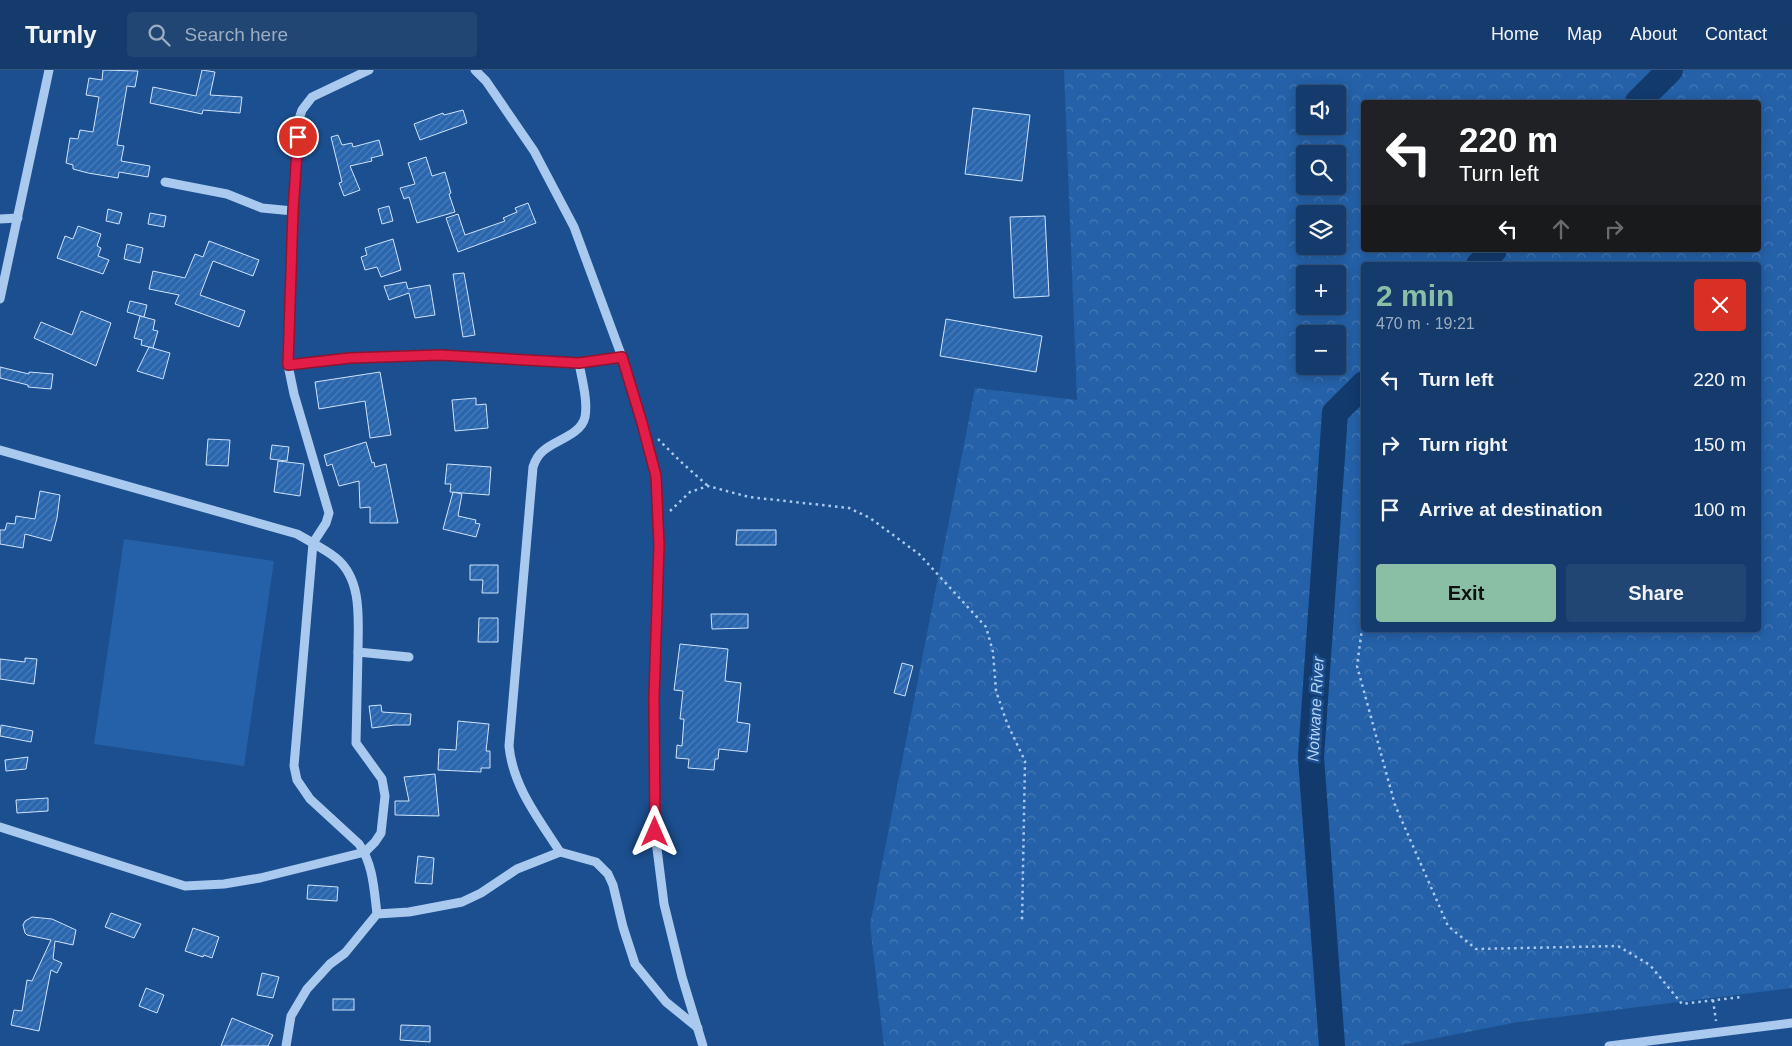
<!DOCTYPE html>
<meta charset="utf-8">
<style>
body{margin:0;font-family:Helvetica,sans-serif;background:#214673;color:#f1f3f6;height:100vh;display:flex;flex-direction:column;font-size:19px;white-space:nowrap}
*{box-sizing:border-box;margin:0}
p{font-size:16px;color:#9dadc1}
.icon{flex:none;width:28px;height:28px;fill:none;stroke:currentColor;stroke-width:2;stroke-linecap:round;stroke-linejoin:round}
.map{position:relative;flex:1;overflow:hidden}
.side{position:absolute;left:1361px;top:192px;width:400px;height:370px;display:flex;flex-direction:column;background:#143b6b;border-radius:5px;box-shadow:0 2px 12px #0003,0 0 0 1px #33557e}
.side>*{flex:none}
.top-card{position:absolute;left:1361px;top:30px;width:400px;height:152px;border-radius:5px;box-shadow:0 2px 12px #0003,0 0 0 1px #33557e;background:#202124;color:#fff;overflow:hidden}
.fabs{position:absolute;left:1296px;top:15px;display:grid;gap:10px}
.fabs a{display:grid;place-items:center;width:50px;height:50px;border-radius:5px;background:#143b6b;box-shadow:0 2px 12px #0003,0 0 0 1px #33557e;font-size:25px}
.pin{position:absolute;display:grid;place-items:center;width:42px;height:42px;color:#fff;margin:-21px;border:2px solid #fff;border-radius:50%;box-shadow:0 1px 5px #0007}
.me{position:absolute;width:55px;margin:-28px;rotate:0deg;stroke-linejoin:round;filter:drop-shadow(0 0 4px #0008)}
.turn{display:flex;align-items:center;gap:18px;height:105px;padding:0 15px;font-size:22px}
.turn .icon{width:65px;height:65px;stroke-width:2.5}
.turn b{display:block;font-size:35px;line-height:42px}
.lanes{display:flex;align-items:center;height:48px;padding:0 15px;background:#0003;justify-content:center;gap:25px;direction:ltr}
.lanes .off{opacity:.35}
.round{display:grid;place-items:center;flex:none;width:52px;height:52px;border-radius:5px;background:#214673}
.head{display:flex;align-items:center;justify-content:space-between;height:85px;padding:0 15px}
h1{font-size:30px;font-weight:600;line-height:38px;color:#8abfa5}
.button{display:flex;gap:10px;margin-top:auto;padding:10px 15px}
.button a{flex:1;height:58px;border-radius:5px;background:#8abfa5;color:#111;font-size:20px;font-weight:600;line-height:58px;text-align:center}
.button a+a{background:#214673;color:#f1f3f6}
ul{padding:0;list-style:none}
li{display:flex;align-items:center;gap:15px;height:65px;padding:0 15px}
li div{flex:1}
li b{display:block;font-size:19px}
li em{font-style:normal}
header{display:flex;align-items:center;gap:30px;box-sizing:border-box;height:70px;padding:0 25px;background:#143b6b;border-bottom:1px solid #33557e}
header strong{font-size:24px}
nav{display:flex;gap:28px;margin-inline-start:auto;font-size:18px}
.search{width:350px;height:45px;background:#214673;display:flex;align-items:center;gap:12px;box-sizing:border-box;padding:0 18px;border-radius:5px;color:#9dadc1;font-size:19px}
.map>svg:first-child{display:block}
.forest{fill:url(#forest-crowns);fill-rule:evenodd}
.pitch{fill:#2461a8}
.lines{fill:none;stroke-linecap:round;stroke-linejoin:round}
.river{stroke:#123a6d;stroke-width:26}
.building{fill:url(#building-hatch);stroke:#cfe3fa}
.path{stroke:#a9c9ee;stroke-width:2.5;stroke-dasharray:2.5 4;stroke-linecap:butt}
.minor{stroke:#a9c9ee;stroke-width:9}
.route-casing{stroke:#92132f;stroke-width:12}
.route{stroke:#e11d48;stroke-width:9}
.labels{text-anchor:middle;stroke-width:5;stroke-linejoin:round;paint-order:stroke}
.water-label{font-size:16px;font-style:italic;fill:#b5d3f5;stroke:#1b4f8f}
</style>
<header>
<strong>Turnly</strong>
<div class="search"><svg class="icon" aria-label="search" viewBox="0 0 24 24"><circle cx="10" cy="10" r="6"/><path d="M15 15l6 6"/></svg>Search here</div>
<nav><a>Home</a><a>Map</a><a>About</a><a>Contact</a></nav>
</header>
<div class="map">
<svg width="1792" height="976" viewBox="0 0 1792 976">
<defs>
<pattern id="forest-crowns" width="20" height="18" patternUnits="userSpaceOnUse" patternTransform="scale(1.25)"><rect width="20" height="18" fill="#2461a8"/><path d="M2 6a3 3 0 1 1 6 0M12 15a3 3 0 1 1 6 0" fill="none" stroke="#4579b5"/></pattern>
<pattern id="building-hatch" width="6" height="6" patternUnits="userSpaceOnUse" patternTransform="scale(1.25)"><rect width="6" height="6" fill="#2a66ad"/><path d="M-1 1l2-2M0 6l6-6M5 7l2-2" fill="none" stroke="#4a7db9"/></pattern>
</defs>
<rect width="100%" height="100%" fill="#1b4f8f"/>
<path class="forest" d="M1064,0H1792V918L1518,952L1397,976H884L870,855L975,318L1077,330ZM1305,24H1338V56H1305ZM1364,32H1759V180H1364ZM1305,84H1338V116H1305ZM1305,144H1338V176H1305ZM1364,195H1759V560H1364ZM1305,204H1338V236H1305ZM1305,264H1338V296H1305Z"/>
<path class="pitch" d="M124,469L274,491L244,696L94,674Z"/>
<g class="lines">
<g class="river">
<path d="M1638,32L1670,0"/>
<path d="M1479,195L1494,180"/>
<path d="M1332,976L1311,687L1335,343L1364,314"/>
</g>
</g>
<g class="building">
<path d="M103,0L138,1L135,17L127,16L117,75L124,76L121,91L150,96L148,107L119,102L118,108L88,103L73,99V95L66,93L70,68L78,69L80,60L93,62L99,27L86,25L89,8L102,10Z"/>
<path d="M202,0L215,2L210,25L242,27L240,43L203,40L202,44L150,33L153,17L196,26Z"/>
<path d="M973,38L1030,45L1022,111L965,104Z"/>
<path d="M463,40L467,53L420,70L414,54L443,43L444,45Z"/>
<path d="M338,65L342,75L352,73L353,77L379,70L383,85L371,88L372,91L350,96L360,120L344,126L339,113L342,112L331,67Z"/>
<path d="M426,87L432,106L445,102L451,123L449,124L455,142L417,153L409,127L404,129L400,118L415,114L408,93Z"/>
<path d="M528,133L536,153L458,182L446,148L458,144L465,165L505,151L503,148L517,142L515,138Z"/>
<path d="M389,136L393,151L382,154L378,139Z"/>
<path d="M108,139L122,143L119,154L106,151Z"/>
<path d="M150,143L166,146L164,157L148,154Z"/>
<path d="M1045,146L1049,226L1014,228L1010,147Z"/>
<path d="M78,156L101,164L97,176L101,178L98,186L109,190L103,204L57,188L65,166L73,169Z"/>
<path d="M393,169L401,200L381,207L377,197L365,200L361,187L367,185L365,178Z"/>
<path d="M209,171L259,190L253,206L213,191L200,225L245,241L239,257L175,234L179,225L149,219L153,201L185,208L195,184L203,187Z"/>
<path d="M127,174L143,178L140,193L124,189Z"/>
<path d="M464,203L475,265L463,267L453,204Z"/>
<path d="M406,212L408,219L430,215L435,245L415,248L409,223L389,230L384,216Z"/>
<path d="M130,231L147,235L144,247L127,242Z"/>
<path d="M81,241L111,253L96,296L34,268L41,252L72,265Z"/>
<path d="M140,246L155,250L153,260L158,261L153,278L141,275L142,270L134,268Z"/>
<path d="M946,249L1042,266L1036,302L940,286Z"/>
<path d="M149,277L170,283L163,309L137,301Z"/>
<path d="M0,297L29,304V302L53,304L51,319L28,317V315L0,308Z"/>
<path d="M380,302L391,365L370,368L365,331L319,339L315,312Z"/>
<path d="M476,328V335L486,334L488,358L455,361L452,330Z"/>
<path d="M208,369L230,370L228,396L206,395Z"/>
<path d="M366,372L372,393L374,392L375,397L386,394L398,453H370V437L360,438L359,411L339,416L332,394L327,396L324,385Z"/>
<path d="M272,375L289,377L287,391L270,389Z"/>
<path d="M278,391L304,394L300,426L274,422Z"/>
<path d="M447,394L491,397L489,425L450,422L451,414H445Z"/>
<path d="M40,421L60,425L57,448L51,471L25,464L23,478L0,474V460H5L7,453L15,454L16,446L35,449Z"/>
<path d="M453,422L462,424L458,446L476,450L475,453L480,454L476,467L443,459Z"/>
<path d="M737,460H776V475H736Z"/>
<path d="M470,495H498V523H482L483,510H470Z"/>
<path d="M711,544H748V558L712,559Z"/>
<path d="M479,548H498V572H478Z"/>
<path d="M680,574L728,579L725,611L741,613L737,652L750,654L747,682L719,679L718,689H715L714,700L688,698L689,689L676,688L677,675L682,676L684,649H680L683,621L674,620Z"/>
<path d="M25,588L37,589L34,614L0,609V589L25,592Z"/>
<path d="M902,593L913,596L905,626L894,623Z"/>
<path d="M381,635L382,642L411,644L410,655H394L372,658L369,636Z"/>
<path d="M458,651L489,654L486,681H490V698H481V702L438,700L439,679L456,680Z"/>
<path d="M1,655L33,661L31,672L0,666Z"/>
<path d="M28,687L26,699L6,701L5,690Z"/>
<path d="M435,704L439,746L395,745V731H409L404,707Z"/>
<path d="M48,728V741L17,743L16,730Z"/>
<path d="M418,786L434,788L432,814L415,813Z"/>
<path d="M308,815L338,817L337,831L307,829Z"/>
<path d="M111,843L141,854L134,868L105,857Z"/>
<path d="M32,847L52,849L76,860L73,875L55,871L53,889L62,893L57,903L51,900L39,961L11,955L14,940L22,941L27,910L32,911L51,870L27,865L25,863L23,855L25,851Z"/>
<path d="M193,858L219,867L212,888L204,885L203,887L185,881Z"/>
<path d="M262,903L279,907L273,928L257,925Z"/>
<path d="M146,918L164,925L157,943L139,936Z"/>
<rect x="333" y="929" width="21" height="11"/>
<path d="M232,948L273,965L268,976H221Z"/>
<path d="M401,955L430,956V972L400,970Z"/>
</g>
<g class="lines">
<g class="path">
<path d="M658,369L680,391L708,416"/>
<path d="M670,441L690,422L708,416L749,427L849,438L870,448L919,484L986,557L993,582L996,621L1007,653L1025,691L1022,853"/>
<path d="M1364,544L1357,596L1395,735L1448,856L1476,879L1618,876L1650,895L1682,934L1741,927"/>
<path d="M1713,930L1716,951"/>
</g>
<g class="minor">
<path d="M475,0L486,11L534,81L574,157L622,287L642,353L656,406L659,475L654,627L655,763L664,834L682,907L703,976"/>
<path d="M165,112L227,124L262,138L293,141"/>
<path d="M0,149L18,148"/>
<path d="M0,229L49,0"/>
<path d="M288,295L350,288L440,285L579,293L622,287"/>
<path d="M0,380L297,464L313,473L326,453L329,443L294,324L288,295L293,141L299,49L302,40L312,27L369,0"/>
<path d="M358,582C358,551 363,510 336,488C329,482 321,478 313,473L294,696L297,710L310,729L359,774C373,794 374,819 377,844"/>
<path d="M0,757L185,816L224,814L260,808L365,782L375,772L381,763L385,726L382,709L356,673L358,582L409,587"/>
<path d="M560,782C539,749 513,717 509,676L533,397C535,391 538,385 543,381C555,370 581,365 585,347C588,331 582,310 579,293"/>
<path d="M286,976L291,946L307,919L330,894L345,883L377,844L409,842L462,832L481,823L517,799L560,782L596,792L608,804L613,815L623,857L635,894L666,932L698,958"/>
<path d="M1609,976L1792,953"/>
</g>
</g>
<g class="lines">
<defs>
<path id="route" d="M298,67L293,141L288,295L350,288L440,285L579,293L622,287L642,353L656,406L659,475L654,627L655,762"/>
</defs>
<use href="#route" class="route-casing"/>
<use href="#route" class="route"/>
</g>
<g class="labels">
<g class="water-label">
<text transform="translate(1315 639) rotate(-87)" y="6">Notwane River</text>
</g>
</g>
</svg>
<div class="fabs">
<a><svg class="icon" aria-label="sound" viewBox="0 0 24 24"><path d="M4 9h4l5-4v14l-5-4H4zM17 9q2 3 0 6"/></svg></a>
<a><svg class="icon" aria-label="search" viewBox="0 0 24 24"><circle cx="10" cy="10" r="6"/><path d="M15 15l6 6"/></svg></a>
<a><svg class="icon" aria-label="layers" viewBox="0 0 24 24"><path d="M12 4l9 5-9 5-9-5zM3 14l9 5 9-5"/></svg></a>
<a>+</a>
<a>−</a>
</div>
<div class="pin" style="left:298px;top:67px;background:#d93025"><svg class="icon" aria-label="arrive" viewBox="0 0 24 24"><path d="M6 21V4h12l-3 4 3 4H6"/></svg></div>
<svg class="me" style="left:655px;top:762px" viewBox="-20 -20 40 40"><path d="M0-17L14 15 0 8-14 15z" fill="#e11d48" stroke="#fff" stroke-width="4"/></svg>
<div class="top-card">
<div class="turn"><svg class="icon" aria-label="left" viewBox="0 0 24 24"><path d="M17 20v-9H6M10 6l-5 5 5 5"/></svg><div><b>220 m</b>Turn left</div></div>
<div class="lanes"><svg class="icon" aria-label="left" viewBox="0 0 24 24"><path d="M17 20v-9H6M10 6l-5 5 5 5"/></svg><svg class="icon off" aria-label="ahead" viewBox="0 0 24 24"><path d="M12 20V5M6 11l6-6 6 6"/></svg><svg class="icon off" aria-label="right" viewBox="0 0 24 24"><path d="M7 20v-9h11M14 6l5 5-5 5"/></svg></div>
</div>
<section class="side">
<div class="head"><div><h1>2 min</h1><p>470 m · 19:21</p></div><a class="round" style="background:#d93025;color:#fff"><svg class="icon" aria-label="close" viewBox="0 0 24 24"><path d="M6 6l12 12M18 6L6 18"/></svg></a></div>
<ul>
<li><svg class="icon" aria-label="left" viewBox="0 0 24 24"><path d="M17 20v-9H6M10 6l-5 5 5 5"/></svg><div><b>Turn left</b></div><em>220 m</em></li>
<li><svg class="icon" aria-label="right" viewBox="0 0 24 24"><path d="M7 20v-9h11M14 6l5 5-5 5"/></svg><div><b>Turn right</b></div><em>150 m</em></li>
<li><svg class="icon" aria-label="arrive" viewBox="0 0 24 24"><path d="M6 21V4h12l-3 4 3 4H6"/></svg><div><b>Arrive at destination</b></div><em>100 m</em></li>
</ul>
<div class="button"><a>Exit</a><a>Share</a></div>
</section>
</div>
